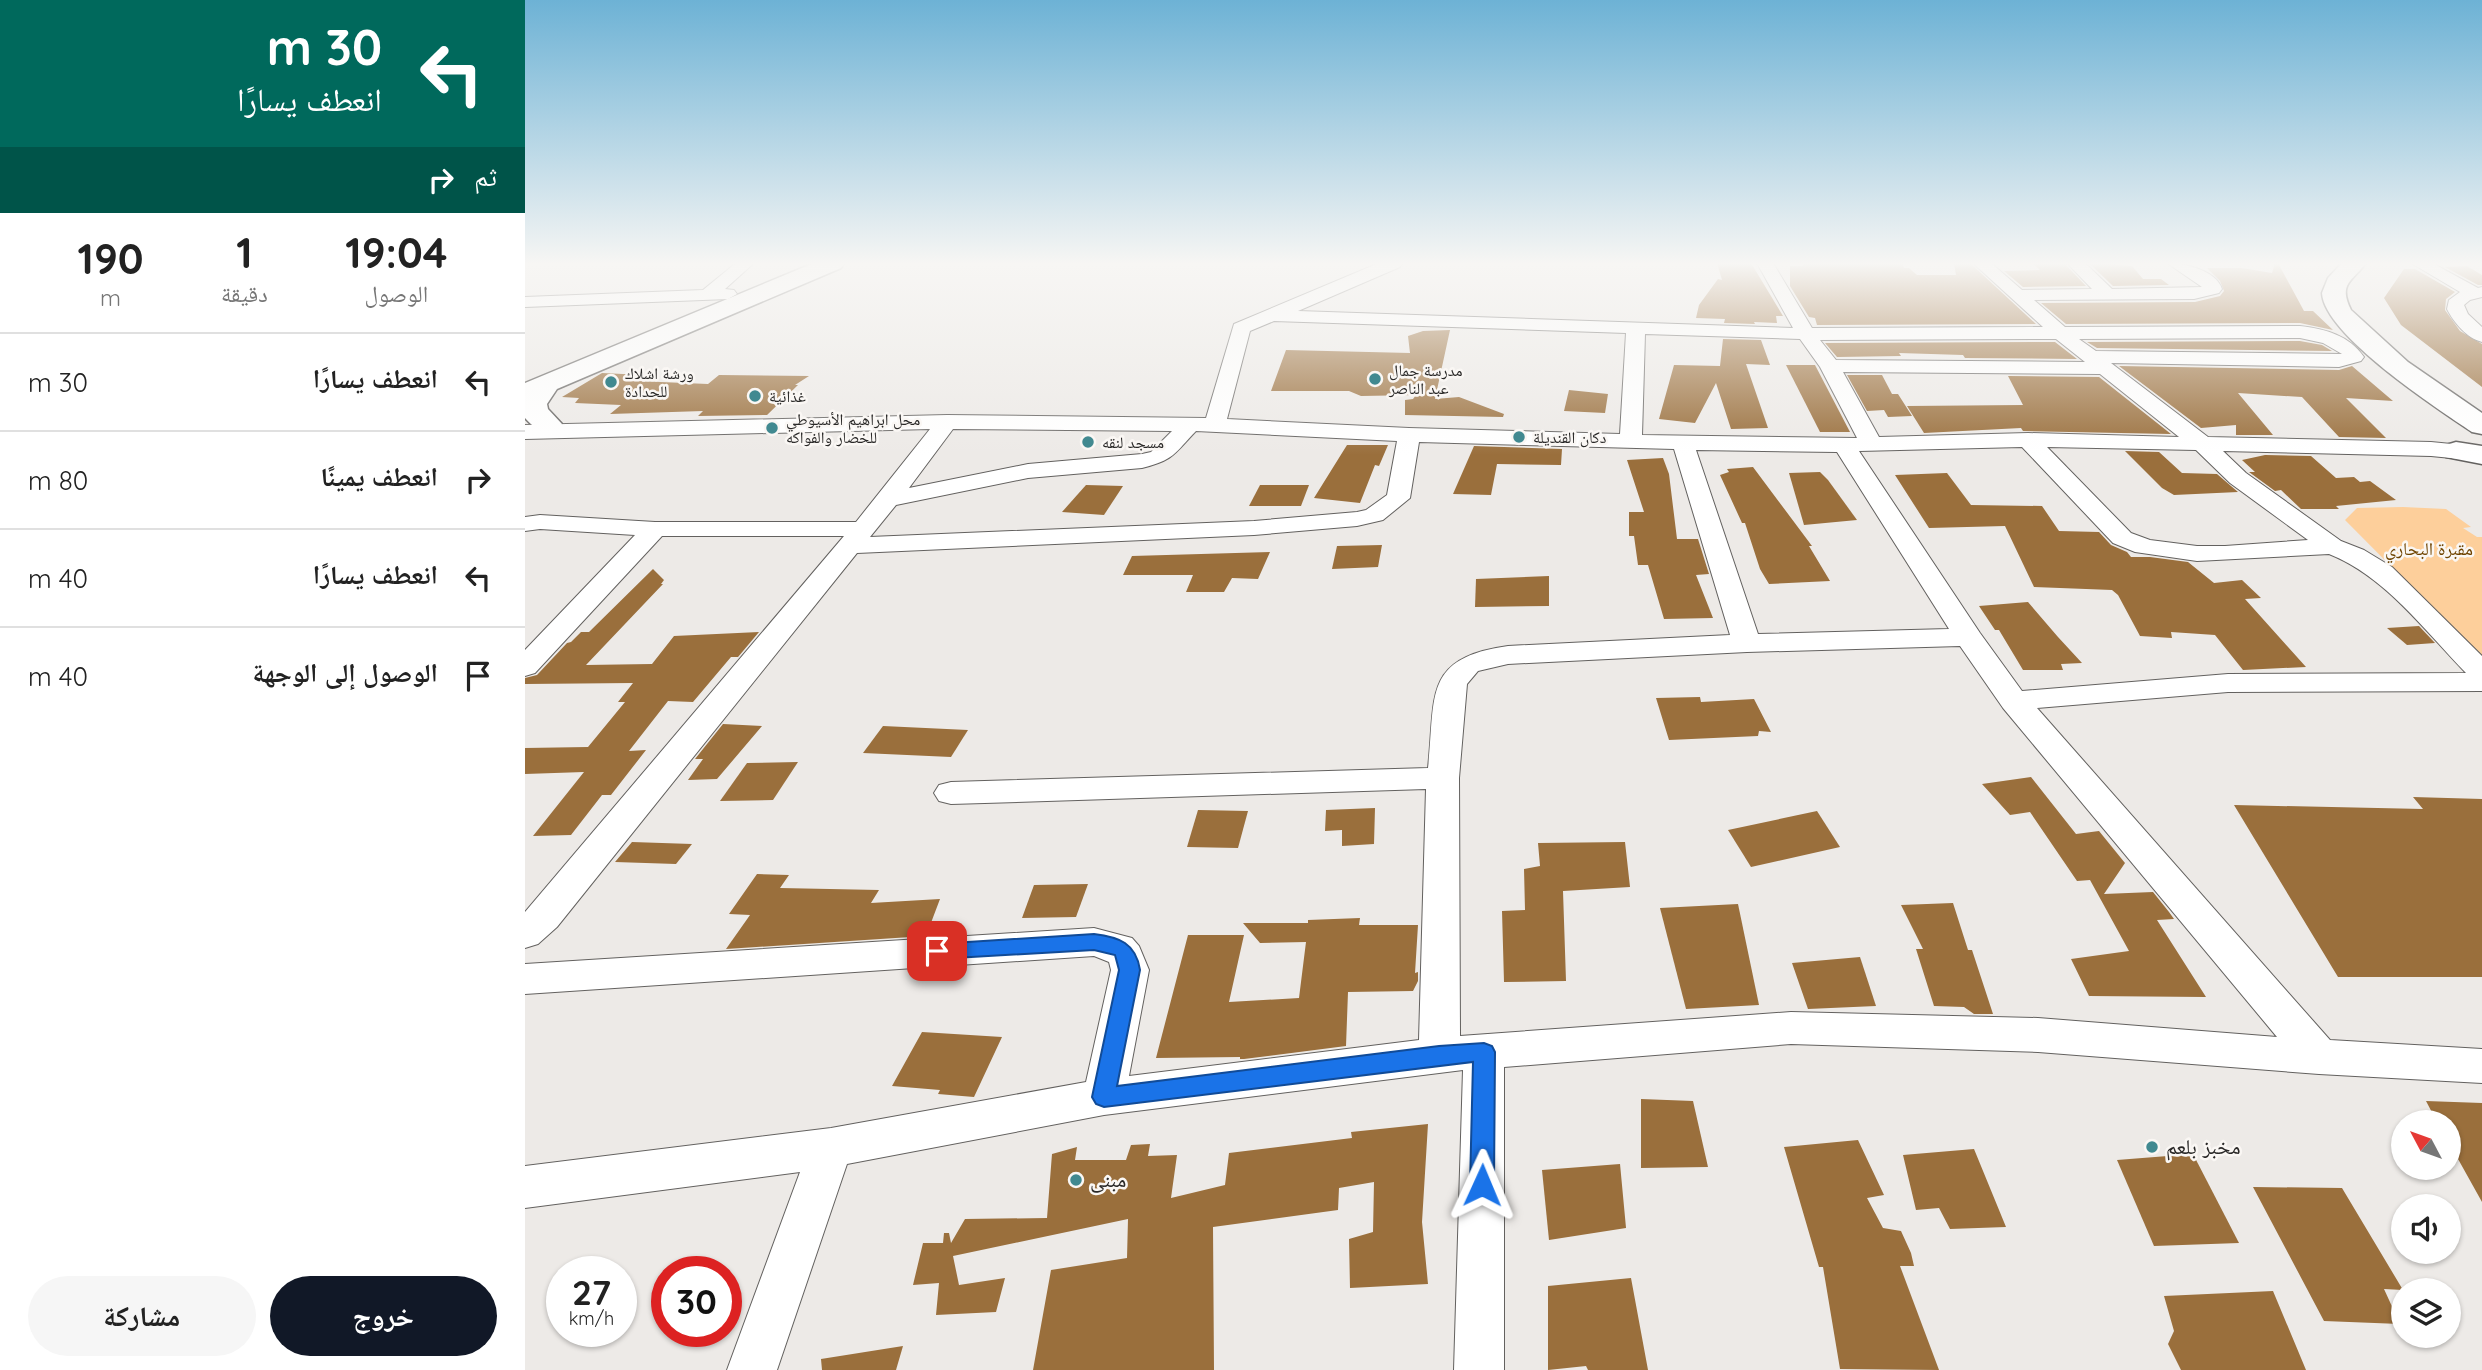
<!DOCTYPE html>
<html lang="ar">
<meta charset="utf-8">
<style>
body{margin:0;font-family:Quicksand,"Noto Naskh Arabic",sans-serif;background:#f6f6f6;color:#222;direction:rtl;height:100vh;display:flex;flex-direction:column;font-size:26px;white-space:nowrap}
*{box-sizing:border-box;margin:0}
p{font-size:23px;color:#767676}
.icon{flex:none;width:38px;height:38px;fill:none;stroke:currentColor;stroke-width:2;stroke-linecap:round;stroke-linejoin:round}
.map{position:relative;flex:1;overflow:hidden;direction:ltr}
.panel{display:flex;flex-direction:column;background:#fff;width:525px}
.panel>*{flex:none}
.banner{background:#00695c;color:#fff;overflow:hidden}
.needle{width:46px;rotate:311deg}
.fabs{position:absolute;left:1866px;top:1110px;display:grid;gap:14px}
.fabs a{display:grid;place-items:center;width:70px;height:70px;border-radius:50%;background:#fff;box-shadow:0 2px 5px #0004;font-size:35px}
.speed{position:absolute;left:21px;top:1256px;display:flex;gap:14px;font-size:35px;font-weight:700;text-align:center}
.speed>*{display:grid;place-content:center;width:91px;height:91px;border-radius:50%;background:#fff;box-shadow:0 2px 5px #0004;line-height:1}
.speed small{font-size:18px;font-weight:400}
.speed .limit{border:10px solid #d22;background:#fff;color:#111}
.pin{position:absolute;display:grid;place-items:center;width:60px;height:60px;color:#fff;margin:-30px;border-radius:14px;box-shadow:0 4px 10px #0006}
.me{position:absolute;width:77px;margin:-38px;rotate:1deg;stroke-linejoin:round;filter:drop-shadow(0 0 5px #0008)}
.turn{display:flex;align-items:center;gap:24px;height:147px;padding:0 28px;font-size:32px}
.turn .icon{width:91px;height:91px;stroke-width:2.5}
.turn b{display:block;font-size:49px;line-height:60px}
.then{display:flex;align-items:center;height:66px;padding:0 28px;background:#0003;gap:14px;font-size:26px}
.eta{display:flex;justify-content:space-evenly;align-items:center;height:119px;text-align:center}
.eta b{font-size:42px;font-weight:800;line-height:49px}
.button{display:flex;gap:14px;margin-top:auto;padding:14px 28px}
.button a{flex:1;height:80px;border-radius:42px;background:#111827;color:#fff;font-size:28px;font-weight:800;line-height:80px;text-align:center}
.button a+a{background:#f6f6f6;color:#222}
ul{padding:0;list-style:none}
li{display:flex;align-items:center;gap:21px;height:98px;padding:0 28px;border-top:2px solid #e0e0e0}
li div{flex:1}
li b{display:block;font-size:26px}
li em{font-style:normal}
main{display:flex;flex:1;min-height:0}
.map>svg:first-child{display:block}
.green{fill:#fdcf9b}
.building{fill:#9a6f3c}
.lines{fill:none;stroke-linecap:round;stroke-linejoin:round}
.minor-casing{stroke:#63615f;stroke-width:2}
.major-casing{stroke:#63615f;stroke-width:3}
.minor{fill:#fff;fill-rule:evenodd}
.major{fill:#fff;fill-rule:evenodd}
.route{fill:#1a73e8;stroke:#114b97;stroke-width:2}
.poi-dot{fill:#418990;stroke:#faf7f4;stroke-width:2.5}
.labels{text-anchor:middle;stroke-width:5;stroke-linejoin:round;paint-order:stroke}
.far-poi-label{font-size:16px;fill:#292827;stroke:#faf7f4;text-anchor:start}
.park-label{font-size:18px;fill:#6f4400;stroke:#faf7f4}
.near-poi-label{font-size:21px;fill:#292827;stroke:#faf7f4;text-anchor:start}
</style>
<main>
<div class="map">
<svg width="1957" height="1370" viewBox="0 0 1957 1370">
<rect width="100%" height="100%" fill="#edeae7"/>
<path class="green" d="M1878,507L1921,509L1946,527L1938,528L1952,537H1957V658L1820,520L1832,508Z"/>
<g class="building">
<path d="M1192,263H1226L1258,316H1251L1252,323L1229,322L1230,324L1199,323L1200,319L1171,318L1174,305L1193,279L1197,280Z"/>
<path d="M1278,263H1377L1379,268H1384L1392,275H1431L1429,264L1445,263L1511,324L1292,325L1290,318L1284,317L1265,286V266H1278Z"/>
<path d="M1508,263L1540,264L1561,286L1498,287L1479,271L1515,270Z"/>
<path d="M1564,263L1607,266L1618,279H1636L1644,285L1588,286Z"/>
<path d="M1750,263H1753L1779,311H1788L1808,330L1775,323L1541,324L1516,303L1670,302L1695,296L1699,291L1695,281L1682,268H1717L1747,273Z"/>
<path d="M1942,266L1957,275V285H1953L1920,267Z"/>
<path d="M1879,269H1890L1930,292L1921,299L1920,310L1935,331L1957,344V387L1876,325L1859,298Z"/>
<path d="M925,330L910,399L934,397L979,414L978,417L880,415V400L888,399L891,395L836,396L824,391H746L761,350L885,353L883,336L898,331Z"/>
<path d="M1198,339L1236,340L1245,365L1221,364L1243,428L1206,429L1191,383L1170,423L1134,419L1149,365L1195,366Z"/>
<path d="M1775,341L1797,345L1807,351L1572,348L1562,342Z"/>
<path d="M1530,342L1552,359L1440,358L1438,355L1374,353L1376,356L1312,357L1300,343Z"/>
<path d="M1261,365H1290L1325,432H1295Z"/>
<path d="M1594,366L1814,370L1827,366L1868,401L1821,398L1861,438L1814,437L1777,397L1713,393L1748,435H1711V425L1676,428Z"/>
<path d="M77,373L119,375L112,381L183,384L194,375L284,376L270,385H273L242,415L173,416L178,411L85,414L96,405L50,403L54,398L37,397Z"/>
<path d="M1322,375H1357L1367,394H1373L1387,416L1363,417L1359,410L1342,411Z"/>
<path d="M1483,376L1574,377L1646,434L1498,431L1496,428L1399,433L1382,406L1498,405Z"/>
<path d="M1044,390L1083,394L1080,413L1039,411Z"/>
<path d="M822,445H863L854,466L850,465L835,503L789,498Z"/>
<path d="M949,446L1037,449L1036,465L972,464L966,495L928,494Z"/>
<path d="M1600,451L1634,452L1657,473L1692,474L1713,492L1649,495L1637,488Z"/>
<path d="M1740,455L1786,456L1811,478L1829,477L1835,482L1845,481L1871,500L1811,506L1814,509H1776L1756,490L1750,491L1724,472H1730L1717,460Z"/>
<path d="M1138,458L1144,474L1152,539H1173L1184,574L1171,575L1188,618L1139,619L1123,565H1113L1109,536H1104V512H1119L1102,460Z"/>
<path d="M1228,467L1287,546H1284L1305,581L1244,584L1235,569L1220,523H1217L1195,475L1204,472L1202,469Z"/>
<path d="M1295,472L1303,480L1332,520L1279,525L1264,473Z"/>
<path d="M1422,473L1446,505L1517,506L1534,531L1574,532L1586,545L1602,552L1606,557H1625L1663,562L1689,583L1717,580L1736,598L1720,599L1781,667L1718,670L1690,635L1646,632L1647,638L1615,636L1593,595L1587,590L1509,587L1480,526L1404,528L1370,475Z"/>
<path d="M561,485L598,486L579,515L537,512Z"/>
<path d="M735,485H784L776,506H724Z"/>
<path d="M857,545L853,567L807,569L812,546Z"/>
<path d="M745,552L733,579L707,578L699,592H661L668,575H598L607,556Z"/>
<path d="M128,569L139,580L136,584H138L61,665L127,664L149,636L234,632L213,657H206L168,702L143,701L104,751L121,750L86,795H77L46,835L8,836L59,772L0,774V748L63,747L100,702H93L108,683L0,684V678L12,675L42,643L46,642L56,632H64Z"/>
<path d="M1024,576V606L950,607L951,579Z"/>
<path d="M1503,602L1533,637L1557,663L1536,664L1538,670H1498L1474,630H1470L1454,606Z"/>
<path d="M1894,626L1910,643L1882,645L1862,628Z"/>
<path d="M1175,697L1176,702L1229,699L1246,732L1234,731L1233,736L1144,740L1131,698Z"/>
<path d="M198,724L237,726L192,779L163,780L178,759H170Z"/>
<path d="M358,726L443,730L426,757L338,753Z"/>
<path d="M273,762L248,800L195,801L222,763Z"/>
<path d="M1506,777L1551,834L1574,831L1600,863L1579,894L1628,892L1644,912L1649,919L1632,920L1681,997L1564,996L1546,959L1604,951L1565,880L1552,881L1505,812L1485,815L1457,784Z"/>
<path d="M1888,797L1957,799V977H1813L1709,805L1898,809Z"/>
<path d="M850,808L849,844L817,846V830L800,831L801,810Z"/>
<path d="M673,810L723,811L713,848L662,847Z"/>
<path d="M1292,811L1315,847L1226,867L1203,830Z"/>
<path d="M107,842L167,844L151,864L90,862Z"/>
<path d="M1100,842L1105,887L1038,891L1041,981L979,982L977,911L1000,910L999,869L1015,866L1013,843Z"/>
<path d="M232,874L264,875L255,888L354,890L346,903L415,899L401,936L201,949L225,915L204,914Z"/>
<path d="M563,884L551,917L497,918L509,885Z"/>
<path d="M1428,903L1443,950H1447L1468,1014H1449L1439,1007L1409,1006L1391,949H1398L1376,905Z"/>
<path d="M1213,904L1234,1005L1161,1009L1135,908Z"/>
<path d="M835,918L834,925H893L890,973L893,972V981L888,991L823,992L821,1046L719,1059H715V1057L631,1058L663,935H719L704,1002L774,998L781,942L735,943L718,923H783V920Z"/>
<path d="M1335,957L1351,1006L1283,1009L1267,963Z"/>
<path d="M397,1032L477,1037L449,1097L413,1094L415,1090L367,1086Z"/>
<path d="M1116,1099L1168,1101L1183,1167L1116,1168Z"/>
<path d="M1901,1101L1957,1103V1202L1923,1141V1122H1912Z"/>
<path d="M903,1124L897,1222L903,1284L825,1288L824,1239L848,1232L849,1182L814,1188L813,1210L688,1227L689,1370H508L526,1270L602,1258L603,1219L428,1256L434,1285L480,1278L471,1312L411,1315L414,1283L388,1285L398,1243H418L419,1233H424L426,1243L440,1219L522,1218L527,1154L552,1147L550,1160H601L606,1145L625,1144L623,1156L652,1155L646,1198L700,1185L704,1153L827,1138L826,1132Z"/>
<path d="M1333,1140L1359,1195L1342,1198L1358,1228L1376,1231L1386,1253L1389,1266H1375L1414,1370L1315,1369L1298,1267H1294L1259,1147Z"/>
<path d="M1449,1149L1481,1227L1425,1229L1414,1208L1391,1210L1378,1155Z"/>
<path d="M1668,1154L1714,1243L1629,1246L1592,1160Z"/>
<path d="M1095,1164L1101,1228L1024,1240L1017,1170Z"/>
<path d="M1728,1187L1817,1188L1878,1290L1859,1289L1875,1324L1799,1321Z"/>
<path d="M1106,1278L1123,1370H1063L1061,1366L1023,1370V1286Z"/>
<path d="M1748,1291L1781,1370H1656L1643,1344L1649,1331L1639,1296Z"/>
<path d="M378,1346L371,1370H297L296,1359Z"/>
</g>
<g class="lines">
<defs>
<g id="minor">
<path d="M211,263H229L200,289L209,290L212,294L203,299L0,307V297L178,290Z"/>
<path d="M854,263H877L875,267L773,311L1268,328L1232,263H1248L1287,328L1518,327L1448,263H1466L1497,290L1567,289L1542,263H1560L1587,289L1677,287L1642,263C1659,263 1691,270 1697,289L1694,293L1669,299L1509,300L1540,327L1775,326C1800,329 1824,335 1839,357L1836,361L1814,367L1586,363L1683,437L1906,442L1957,447V461L1906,456L1698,451L1721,473L1816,541L1839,550L1867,567L1957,656V691L1703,692L1512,708L1805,1040L1957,1049V1083L1794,1074L1513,1052L1266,1044L979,1067V1370H929L938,1070L579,1115L322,1164L252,1370H202L275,1172L0,1208V1166L306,1128L561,1082L586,970L584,962L569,956L0,994V964L569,928L607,938L614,946L624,970L604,1076L894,1040L901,789L426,804L414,801L409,793L414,785L426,782L903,768C911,696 897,658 983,646L1205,635L1149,449L894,442L885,498L858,520L832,526L729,535L332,553L32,927L13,944L0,948V912L319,536H137L10,673L0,676V650L110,535L15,529L0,531V517L15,515L130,522H331L405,429L0,439V425L422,415L681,418L709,324ZM749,321L1101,333L1095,434L884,428L702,419L725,331ZM1120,334L1275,339L1295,367L1332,438L1117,435ZM1775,338L1798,343L1817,354L1571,351L1554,339ZM1531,339L1560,362L1311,360L1295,340ZM1318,372L1575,374L1654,437L1503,433L1354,437ZM428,429L647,431L626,452L617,454L503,464L384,488ZM671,431L872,441L862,495L841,510L832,512L729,521L345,537L371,505L503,478L617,468C649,460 649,454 671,431ZM1497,447L1588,543L1610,552L1672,561L1804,554C1860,576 1900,631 1941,673L1703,674L1497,691L1455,633L1334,451ZM1522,447L1671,450L1705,483L1783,540L1700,546H1672L1625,540L1606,533ZM1171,450L1312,452L1424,629L1233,634ZM1435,646L1478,708L1752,1037L1513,1018L1266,1012L935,1036L934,778L942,684L953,671L983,664L1222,652Z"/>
<path d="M1886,263H1907L1953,288L1957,287V297L1945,300L1939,305L1943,314L1957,327V342C1942,338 1929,323 1922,309L1924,300L1935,292Z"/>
</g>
<g id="major">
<path d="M289,263H319L316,268L32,389L22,404L23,409L37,424L33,430C18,434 10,429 0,418V383Z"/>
<path d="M1817,263H1841C1827,282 1813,283 1826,310L1883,362L1957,413V434L1947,432C1913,409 1799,335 1797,293L1803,278Z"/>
<path d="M1931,442L1957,446V464L1921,457L1916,451L1921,445Z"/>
</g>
</defs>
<use href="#minor" class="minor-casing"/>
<use href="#major" class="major-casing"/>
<use href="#minor" class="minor"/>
<use href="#major" class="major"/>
</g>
<linearGradient id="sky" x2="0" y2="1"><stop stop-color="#6db2d5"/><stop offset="0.58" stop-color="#f7f6f4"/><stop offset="1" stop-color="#f7f6f4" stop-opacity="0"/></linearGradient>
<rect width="1957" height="455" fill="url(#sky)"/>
<path class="route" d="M569,934C594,937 611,943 615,970L592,1086L914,1046L959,1043L967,1046L970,1052L969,1185L966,1193L957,1196L949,1193L945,1185L948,1062L579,1107L571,1104L567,1097L594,970L590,955L569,950L412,959L405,957L402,951L405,946L412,944Z"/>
<g class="poi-dot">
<circle cx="850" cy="379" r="7"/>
<circle cx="86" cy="382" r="7"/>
<circle cx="230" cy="396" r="7"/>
<circle cx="247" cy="428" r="7"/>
<circle cx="994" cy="437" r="7"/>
<circle cx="563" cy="442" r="7"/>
<circle cx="1627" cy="1147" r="7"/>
<circle cx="551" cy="1180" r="7"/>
</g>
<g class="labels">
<g class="far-poi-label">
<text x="864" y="376">مدرسة جمال<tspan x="864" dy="18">عبد الناصر</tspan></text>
<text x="100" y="379">ورشة اشلاك<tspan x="100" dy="18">للحدادة</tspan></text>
<text x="244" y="402">غذائية</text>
<text x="261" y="425">محل ابراهيم الأسيوطي<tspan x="261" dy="18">للخضار والفواكه</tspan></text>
<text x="1008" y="443">دكان القنديلة</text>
<text x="577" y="448">مسجد لنقه</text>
</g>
<g class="park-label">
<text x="1904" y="555">مقبرة البحاري</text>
</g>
<g class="near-poi-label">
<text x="1641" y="1154">مخبز بلعم</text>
<text x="565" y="1187">مبنى</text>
</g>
</g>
</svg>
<div class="fabs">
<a><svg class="needle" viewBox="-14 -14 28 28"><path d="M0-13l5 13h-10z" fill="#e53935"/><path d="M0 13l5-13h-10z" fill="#767676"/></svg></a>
<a><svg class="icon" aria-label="sound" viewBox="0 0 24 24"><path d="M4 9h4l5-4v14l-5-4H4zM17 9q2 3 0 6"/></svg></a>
<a><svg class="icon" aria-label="layers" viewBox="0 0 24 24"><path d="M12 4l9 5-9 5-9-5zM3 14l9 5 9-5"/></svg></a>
</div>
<div class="speed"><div>27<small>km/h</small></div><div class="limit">30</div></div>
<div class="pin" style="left:412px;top:951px;background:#d93025"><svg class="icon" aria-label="arrive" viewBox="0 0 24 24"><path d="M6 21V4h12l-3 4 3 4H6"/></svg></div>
<svg class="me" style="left:957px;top:1185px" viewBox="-20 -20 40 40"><path d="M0-17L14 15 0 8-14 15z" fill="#1a73e8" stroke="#fff" stroke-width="4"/></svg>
</div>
<section class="panel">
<div class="banner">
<div class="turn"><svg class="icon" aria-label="left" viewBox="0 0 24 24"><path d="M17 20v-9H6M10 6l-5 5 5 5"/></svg><div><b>30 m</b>انعطف يسارًا</div></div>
<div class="then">ثم<svg class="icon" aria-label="right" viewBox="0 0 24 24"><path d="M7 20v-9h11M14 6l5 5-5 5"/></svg></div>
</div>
<div class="eta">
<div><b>19:04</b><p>الوصول</p></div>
<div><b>1</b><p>دقيقة</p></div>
<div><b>190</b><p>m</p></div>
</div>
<ul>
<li><svg class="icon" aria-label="left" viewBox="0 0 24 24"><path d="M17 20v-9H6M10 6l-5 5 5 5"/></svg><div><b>انعطف يسارًا</b></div><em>30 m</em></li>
<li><svg class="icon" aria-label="right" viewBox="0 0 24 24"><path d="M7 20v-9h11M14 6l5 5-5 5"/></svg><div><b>انعطف يمينًا</b></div><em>80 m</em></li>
<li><svg class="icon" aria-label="left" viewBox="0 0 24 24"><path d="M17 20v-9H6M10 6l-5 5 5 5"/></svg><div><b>انعطف يسارًا</b></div><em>40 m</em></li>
<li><svg class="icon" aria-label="arrive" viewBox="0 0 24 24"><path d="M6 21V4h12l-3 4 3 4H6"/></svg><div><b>الوصول إلى الوجهة</b></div><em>40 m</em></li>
</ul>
<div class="button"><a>خروج</a><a>مشاركة</a></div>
</section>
</main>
